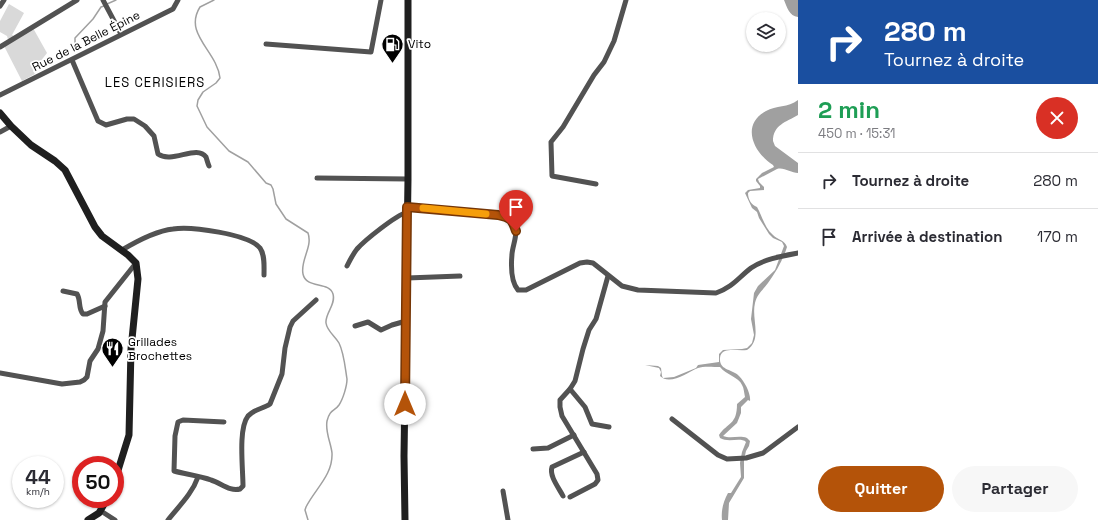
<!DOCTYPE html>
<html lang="fr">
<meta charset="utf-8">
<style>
body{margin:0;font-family:"Space Grotesk",sans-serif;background:#f7f7f7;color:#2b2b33;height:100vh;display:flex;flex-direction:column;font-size:15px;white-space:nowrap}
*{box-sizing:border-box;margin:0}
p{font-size:13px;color:#7c7c81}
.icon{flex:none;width:22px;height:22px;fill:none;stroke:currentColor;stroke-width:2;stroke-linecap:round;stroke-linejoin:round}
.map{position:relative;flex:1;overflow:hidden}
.details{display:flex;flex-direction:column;background:#fff;width:300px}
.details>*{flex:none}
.top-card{background:#1a4fa0;color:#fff;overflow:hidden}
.fabs{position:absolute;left:746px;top:12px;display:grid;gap:8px}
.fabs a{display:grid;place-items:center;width:40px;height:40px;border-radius:50%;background:#fff;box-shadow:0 1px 3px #0004;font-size:20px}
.speed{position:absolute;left:12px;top:456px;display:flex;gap:8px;font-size:20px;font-weight:700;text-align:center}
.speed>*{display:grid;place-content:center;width:52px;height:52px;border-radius:50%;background:#fff;box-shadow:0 1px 3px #0004;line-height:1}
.speed small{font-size:10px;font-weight:400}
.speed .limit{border:6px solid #d22;background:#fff;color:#111}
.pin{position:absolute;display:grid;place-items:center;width:34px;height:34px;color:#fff;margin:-41px -17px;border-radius:50% 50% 50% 0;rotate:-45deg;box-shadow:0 0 4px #0007}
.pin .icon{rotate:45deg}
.me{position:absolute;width:44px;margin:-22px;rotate:0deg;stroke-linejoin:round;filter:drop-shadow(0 0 3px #0008)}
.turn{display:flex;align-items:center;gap:14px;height:84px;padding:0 20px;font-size:18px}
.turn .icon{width:52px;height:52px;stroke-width:2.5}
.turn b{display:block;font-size:28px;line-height:34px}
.round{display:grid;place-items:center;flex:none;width:42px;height:42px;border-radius:21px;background:#f7f7f7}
.overview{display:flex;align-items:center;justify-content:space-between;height:68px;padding:0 20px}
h1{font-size:24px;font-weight:700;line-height:30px;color:#1e9e55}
.button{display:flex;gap:8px;margin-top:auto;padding:8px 20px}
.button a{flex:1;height:46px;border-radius:24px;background:#b45309;color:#fff;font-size:16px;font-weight:700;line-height:46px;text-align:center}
.button a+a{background:#f7f7f7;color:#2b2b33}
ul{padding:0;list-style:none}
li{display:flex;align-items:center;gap:12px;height:56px;padding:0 20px;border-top:1px solid #e1e1e2}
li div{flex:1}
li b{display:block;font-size:15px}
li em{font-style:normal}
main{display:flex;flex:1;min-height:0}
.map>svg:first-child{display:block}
.green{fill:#d9d9d9}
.water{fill:#a0a0a0}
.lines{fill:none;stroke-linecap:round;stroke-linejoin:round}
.stream{stroke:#a0a0a0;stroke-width:1.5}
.minor{stroke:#525252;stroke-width:5}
.secondary{stroke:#1f1f1f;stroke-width:7}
.route-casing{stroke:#753606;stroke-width:10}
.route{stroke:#b45309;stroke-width:7}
.slow{stroke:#f59e0b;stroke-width:7}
.labels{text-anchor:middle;stroke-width:3.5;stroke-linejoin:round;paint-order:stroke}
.street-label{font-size:12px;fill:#000;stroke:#fff}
.poi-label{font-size:12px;fill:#000;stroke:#fff;text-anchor:start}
.neighbourhood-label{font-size:13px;letter-spacing:1px;fill:#000;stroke:#fff}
</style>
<main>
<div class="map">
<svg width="798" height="520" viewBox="0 0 798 520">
<rect width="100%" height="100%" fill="#fff"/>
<path class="green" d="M9,4L24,13L12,35L17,38L33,28L47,53L33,71L35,74L22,81L4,46L9,43L7,36L0,32V21Z"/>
<g class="water">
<path d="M784,0H798V17C789,16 787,7 784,0Z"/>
<path d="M798,100V115C786,122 773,125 773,141L775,146L798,163V173C791,173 784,167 777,169L758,179L759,182L764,187V190L750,191L748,193C748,199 751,205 757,207C762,216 765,228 773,235C778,240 785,240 787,247C783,260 776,272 768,283C763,290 757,294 755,303C751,319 763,339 747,350C740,351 731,349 725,351C722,352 720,355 720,358C719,371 733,369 739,376C745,382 751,394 750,401L748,400L741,407V413L737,423L723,436C731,439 739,435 747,438L750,441L749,446L746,451L744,460V478L729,503L728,520H722C721,511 723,502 728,493H731L741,477L740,463L742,452L746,442C741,437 728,443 720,438L719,435C728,422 737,425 737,404L745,397C744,393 744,388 742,385C739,377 726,375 720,367C713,367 703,366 698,368C688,372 670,386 660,376L661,372L659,368L645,365L658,366L661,368L662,376L663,378L674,377L696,368L698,365L719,362V354L723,350L742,349L747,348L752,343L754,335L751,319L754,293L758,286L775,270L784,246L782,242L773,238L769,234L759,218L757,212L752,208L745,193L748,190L760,188V186L756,181V179L762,173L774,167L773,165C754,153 740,125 766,111C776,105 788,108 798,100Z"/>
</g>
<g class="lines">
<g class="stream">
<path d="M214,0L200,7C183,34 217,51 220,78L216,83L203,92L198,100L197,106L207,127L229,151L248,162L266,183L271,185L273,189L276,204L286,219L308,233C313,247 300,260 303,274C306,289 329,281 333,294C336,305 325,313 326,323C327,331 335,336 339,343C344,353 345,367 347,379C347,386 343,399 339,405C334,412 330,409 327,421C325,432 331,443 332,453C333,475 315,489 306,507L305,510L308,520"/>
<path d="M107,4L116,0"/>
<path d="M75,44V38L93,19L101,7L104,6"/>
</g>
<g class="minor">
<path d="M103,0L121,34"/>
<path d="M0,6L4,0"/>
<path d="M266,44L371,52L381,0"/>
<path d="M0,47L77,0"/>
<path d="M72,60L98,121L106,125L127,119H134L145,126L154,136L158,154C172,164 197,144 206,157C207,160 208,164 209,166"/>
<path d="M0,95L173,9L178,0"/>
<path d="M0,132L11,126"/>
<path d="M317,178L408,179"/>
<path d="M596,184L552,176L551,142L563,127L594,75L604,62L614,41L626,0"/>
<path d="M407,207L427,208L498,215C503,216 509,216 512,221C520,231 513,243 512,254C511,265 511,282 518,290H526L580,263L587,262L593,263L622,286L638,290L716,293C733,287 738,278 751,268C764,259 782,256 798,253"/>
<path d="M122,250C137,241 155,231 173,229C190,226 249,234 260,248C265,255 264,266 264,275"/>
<path d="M347,266C350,260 353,254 357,249C365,240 395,216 407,212"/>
<path d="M608,276L596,319L589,330L583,349L575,381L570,389L585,407L592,424L609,427"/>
<path d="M407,278L460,276"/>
<path d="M63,291L77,294C81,300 78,309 83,314H87L105,306"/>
<path d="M355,326L368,322L381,330L392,325L406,321"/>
<path d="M0,373L62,384L80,382L84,380L87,377L90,361L98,349L103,331L105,302L136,263"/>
<path d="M570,389L560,400V407L562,416L597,474L598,480L595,484L570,497"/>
<path d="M672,419L718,455L727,459L746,458L763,453L798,427"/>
<path d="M224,422L183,420L178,422L175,436L174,471C185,474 201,476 211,480C221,483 230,492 240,489L243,486C243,468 238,429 248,416C254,409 263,409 270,404L282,374L285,348L290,327L293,321L316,300"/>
<path d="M533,449L548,448L574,435"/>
<path d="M503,491L508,520"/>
<path d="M563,496C559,488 549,476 552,467L584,452"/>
<path d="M101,511L115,520"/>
<path d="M168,520C179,506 192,494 198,477"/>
</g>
<g class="secondary">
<path d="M0,113L11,126L31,145L55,161L65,170L95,227L102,236L128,255L136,263L138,279L131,349L129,435L115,480"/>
<path d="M88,520L99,513L107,499"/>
<path d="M405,520L404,456L408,179V0"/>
</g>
</g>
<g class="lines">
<defs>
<path id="route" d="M405,404L407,207L498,215C511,218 512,219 516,231"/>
</defs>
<use href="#route" class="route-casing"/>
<use href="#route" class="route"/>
<path class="slow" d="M423,208L486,214"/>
</g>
<defs>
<symbol id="fuel-pin" viewBox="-11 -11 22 30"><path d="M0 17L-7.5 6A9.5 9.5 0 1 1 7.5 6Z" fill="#000" stroke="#fff"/><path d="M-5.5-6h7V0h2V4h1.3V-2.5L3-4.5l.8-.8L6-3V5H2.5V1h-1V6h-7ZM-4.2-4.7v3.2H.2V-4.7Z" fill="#fff"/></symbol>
<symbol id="restaurant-pin" viewBox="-11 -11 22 30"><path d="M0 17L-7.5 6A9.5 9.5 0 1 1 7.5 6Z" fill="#000" stroke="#fff"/><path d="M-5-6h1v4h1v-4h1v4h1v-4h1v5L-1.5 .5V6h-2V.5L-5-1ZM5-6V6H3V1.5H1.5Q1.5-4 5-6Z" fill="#fff"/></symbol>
</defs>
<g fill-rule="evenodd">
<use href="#fuel-pin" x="380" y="32" width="25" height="34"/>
<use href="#restaurant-pin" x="100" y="336" width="25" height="34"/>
</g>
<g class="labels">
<g class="street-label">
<text transform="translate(86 41) rotate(-27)" y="4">Rue de la Belle Épine</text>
</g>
<g class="poi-label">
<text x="408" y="48">Vito</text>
<text x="128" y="346">Grillades<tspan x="128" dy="14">Brochettes</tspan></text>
</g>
<g class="neighbourhood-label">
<text x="155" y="87">LES CERISIERS</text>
</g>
</g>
</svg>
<div class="fabs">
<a><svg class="icon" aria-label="layers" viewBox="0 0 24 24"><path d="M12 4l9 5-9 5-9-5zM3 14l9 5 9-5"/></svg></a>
</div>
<div class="speed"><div>44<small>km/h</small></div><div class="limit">50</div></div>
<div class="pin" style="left:516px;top:231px;background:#d93025"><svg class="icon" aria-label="arrive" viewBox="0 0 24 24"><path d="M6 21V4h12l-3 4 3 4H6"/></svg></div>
<svg class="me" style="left:405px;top:404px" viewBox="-20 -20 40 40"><circle r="19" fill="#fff"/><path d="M0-13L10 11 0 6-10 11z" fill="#b45309"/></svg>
</div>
<section class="details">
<div class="top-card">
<div class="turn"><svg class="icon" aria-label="right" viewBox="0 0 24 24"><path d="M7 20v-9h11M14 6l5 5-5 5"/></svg><div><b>280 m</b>Tournez à droite</div></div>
</div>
<div class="overview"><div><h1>2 min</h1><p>450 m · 15:31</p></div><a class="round" style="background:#d93025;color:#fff"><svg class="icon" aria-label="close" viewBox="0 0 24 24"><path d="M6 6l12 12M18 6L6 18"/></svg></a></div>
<ul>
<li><svg class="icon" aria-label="right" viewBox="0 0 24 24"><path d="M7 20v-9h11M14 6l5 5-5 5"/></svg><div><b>Tournez à droite</b></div><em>280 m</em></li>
<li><svg class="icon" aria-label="arrive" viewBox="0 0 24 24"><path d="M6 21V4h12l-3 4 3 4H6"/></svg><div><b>Arrivée à destination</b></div><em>170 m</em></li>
</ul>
<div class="button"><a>Quitter</a><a>Partager</a></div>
</section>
</main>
